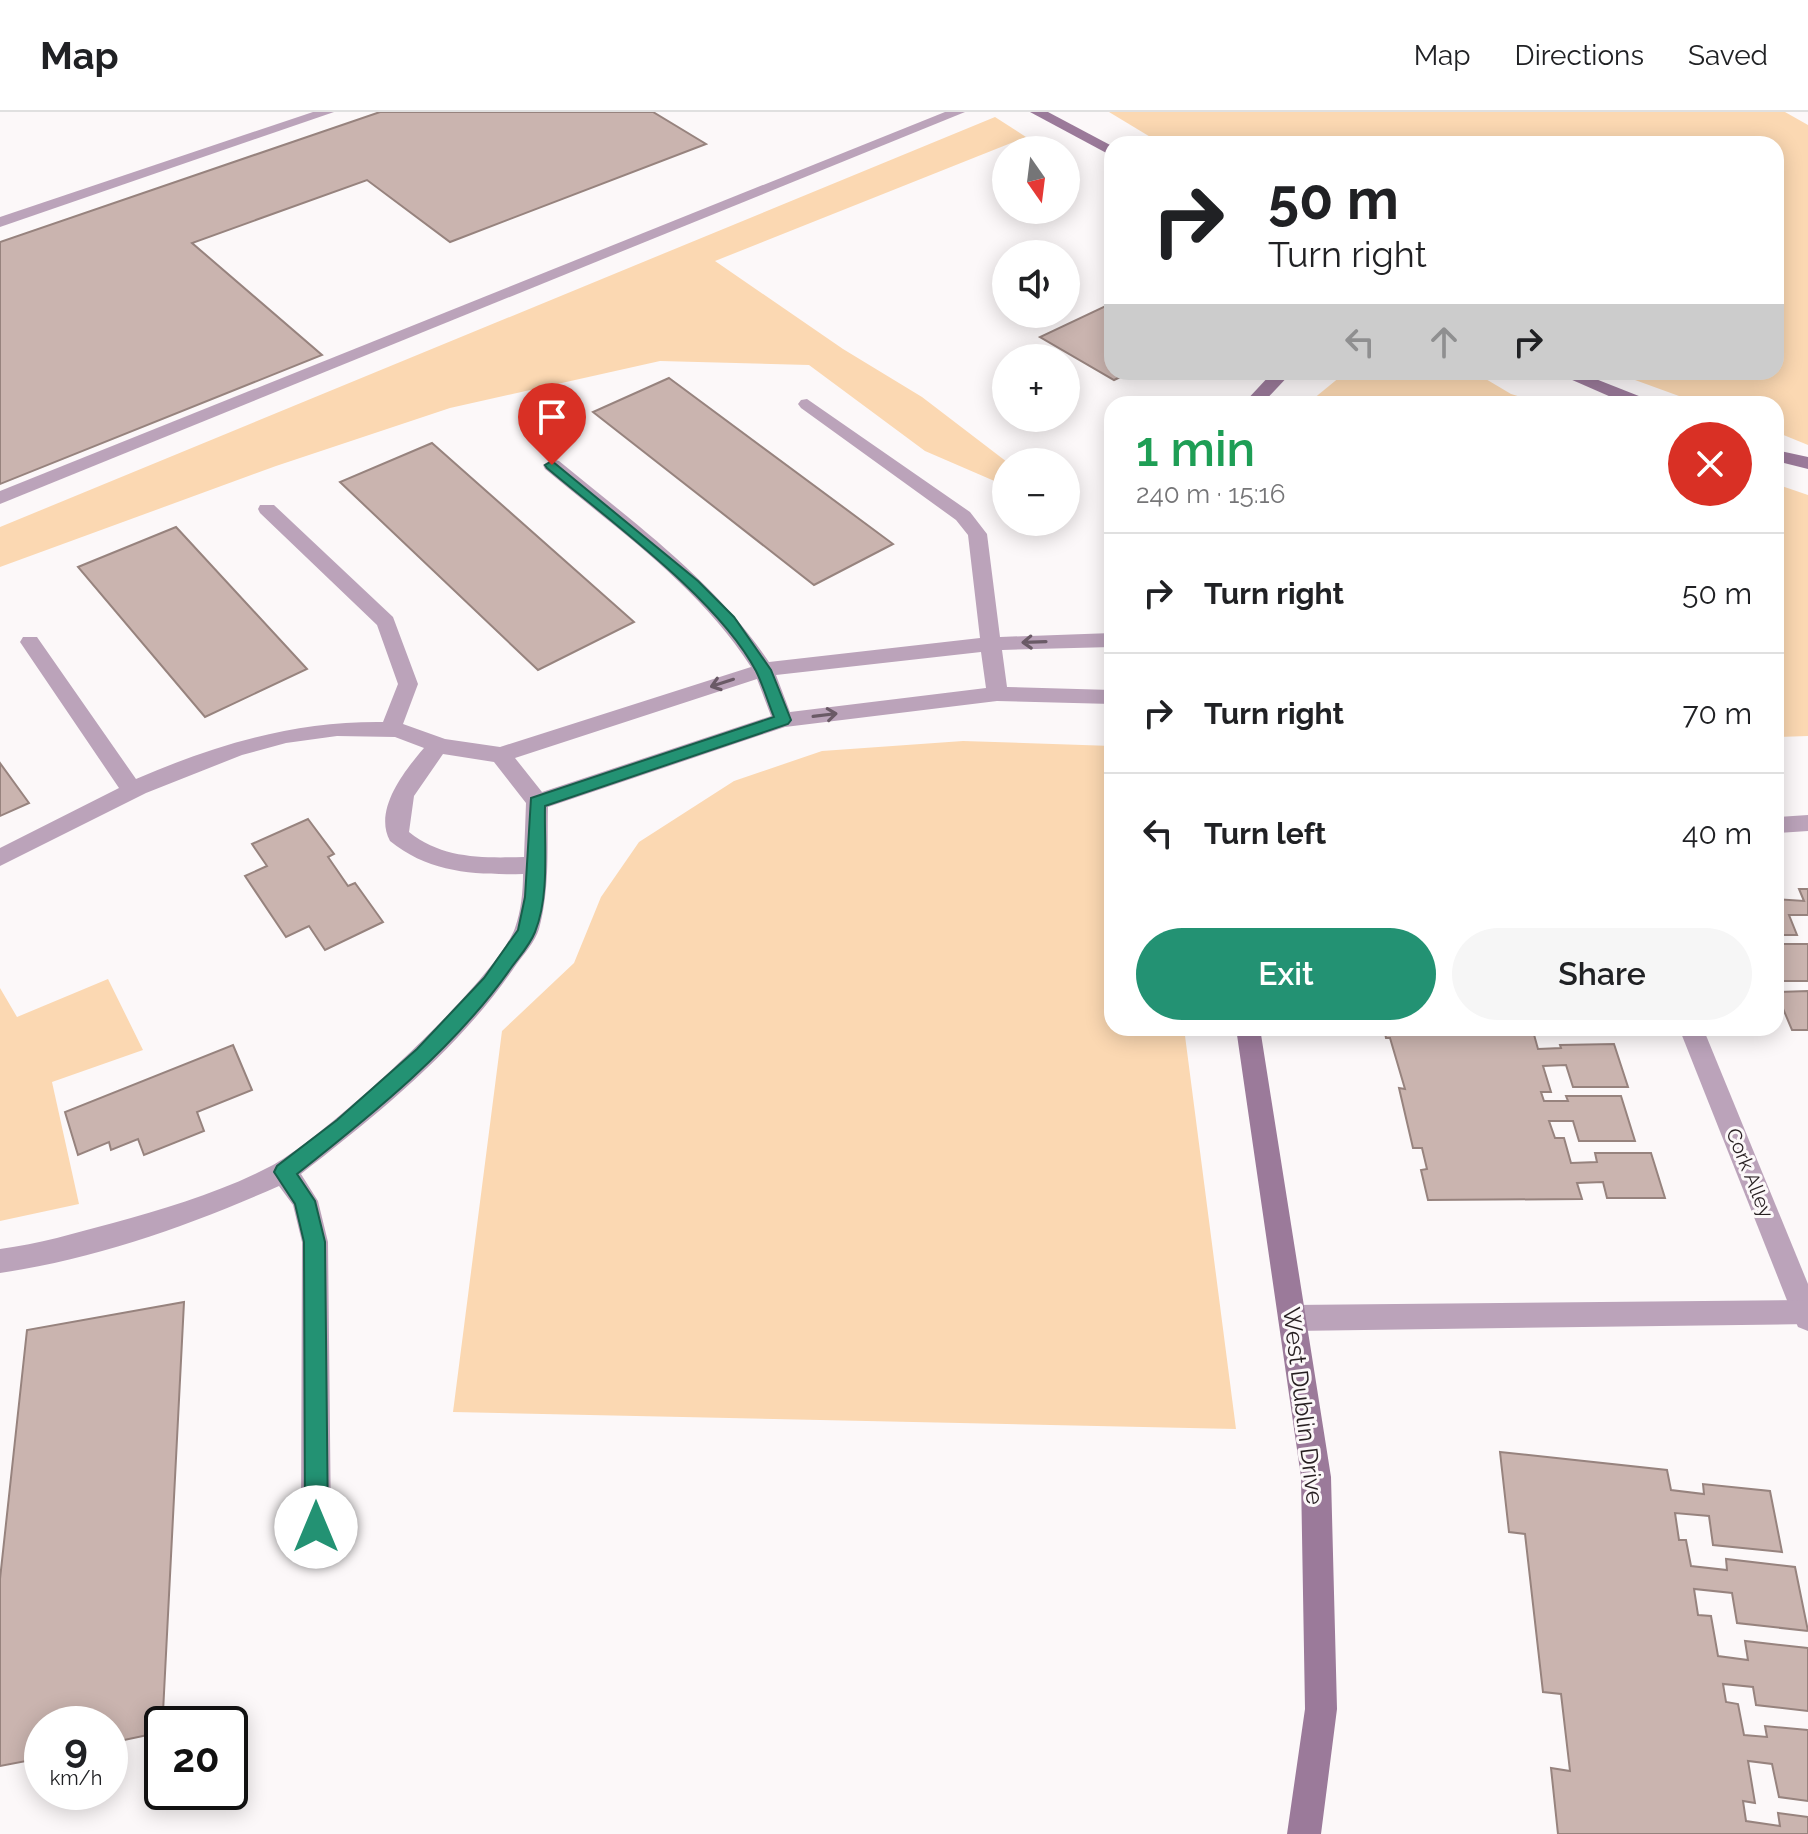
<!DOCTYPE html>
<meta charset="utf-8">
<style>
body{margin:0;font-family:Raleway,sans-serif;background:#f6f6f6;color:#202124;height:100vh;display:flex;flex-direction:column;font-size:30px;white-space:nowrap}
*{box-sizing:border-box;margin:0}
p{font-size:26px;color:#757577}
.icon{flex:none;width:44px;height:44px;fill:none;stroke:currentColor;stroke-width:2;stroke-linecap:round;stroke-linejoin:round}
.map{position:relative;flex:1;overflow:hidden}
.panel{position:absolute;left:1104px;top:284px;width:680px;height:640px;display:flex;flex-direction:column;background:#fff;border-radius:24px;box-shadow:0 4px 20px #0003}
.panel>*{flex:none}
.top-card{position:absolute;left:1104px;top:24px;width:680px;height:244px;border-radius:24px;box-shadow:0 4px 20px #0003;background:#fff;color:#202124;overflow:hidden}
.needle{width:52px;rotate:166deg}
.fabs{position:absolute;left:992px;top:24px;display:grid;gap:16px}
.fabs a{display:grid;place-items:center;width:88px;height:88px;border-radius:50%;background:#fff;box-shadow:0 4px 20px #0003;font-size:40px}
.speed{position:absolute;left:24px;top:1594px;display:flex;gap:16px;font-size:40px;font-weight:700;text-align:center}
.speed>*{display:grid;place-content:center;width:104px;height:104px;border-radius:50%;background:#fff;box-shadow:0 4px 20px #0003;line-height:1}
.speed small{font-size:20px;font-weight:400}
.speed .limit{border:4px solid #111;border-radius:12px;background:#fff;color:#111}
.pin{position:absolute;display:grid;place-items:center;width:68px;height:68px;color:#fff;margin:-82px -34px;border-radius:50% 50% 50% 0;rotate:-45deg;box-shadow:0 0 8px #0007}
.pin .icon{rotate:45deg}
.me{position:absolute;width:88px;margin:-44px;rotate:0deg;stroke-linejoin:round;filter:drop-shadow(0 0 6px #0008)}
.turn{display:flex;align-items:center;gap:28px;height:168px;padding:0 32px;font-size:36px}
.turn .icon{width:104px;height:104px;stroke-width:2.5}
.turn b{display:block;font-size:56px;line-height:68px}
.lanes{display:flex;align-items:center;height:76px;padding:0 32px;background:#0003;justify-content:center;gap:40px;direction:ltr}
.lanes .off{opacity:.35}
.round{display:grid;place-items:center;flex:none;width:84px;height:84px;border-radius:42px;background:#f6f6f6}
.summary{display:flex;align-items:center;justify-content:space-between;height:136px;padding:0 32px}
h1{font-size:48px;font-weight:600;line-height:60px;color:#1e9e55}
.primary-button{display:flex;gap:16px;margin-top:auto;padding:16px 32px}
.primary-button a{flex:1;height:92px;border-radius:48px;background:#239273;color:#fff;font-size:32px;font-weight:600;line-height:92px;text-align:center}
.primary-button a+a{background:#f6f6f6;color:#202124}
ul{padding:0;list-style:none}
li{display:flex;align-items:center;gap:24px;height:120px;padding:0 32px;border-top:2px solid #e0e0e0}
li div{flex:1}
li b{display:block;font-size:30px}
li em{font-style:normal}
header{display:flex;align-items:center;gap:48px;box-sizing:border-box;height:112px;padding:0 40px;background:#fff;border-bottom:2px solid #e0e0e0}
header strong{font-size:38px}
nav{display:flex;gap:44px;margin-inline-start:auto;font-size:28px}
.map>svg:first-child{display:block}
.green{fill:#fbd8b2}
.building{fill:#cab4af;stroke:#97837e;stroke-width:2}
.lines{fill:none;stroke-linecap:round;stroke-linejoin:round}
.lane{fill:#bba3ba;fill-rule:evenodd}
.street{fill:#bba3ba;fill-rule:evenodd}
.secondary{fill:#9b7a9a;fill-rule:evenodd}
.oneway{stroke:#6a5a66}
.route{fill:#239273;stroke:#175f4b;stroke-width:2}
.labels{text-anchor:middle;stroke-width:6;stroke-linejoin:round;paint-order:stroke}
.street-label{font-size:20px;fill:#271f21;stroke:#fcf8f9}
.near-street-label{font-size:24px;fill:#271f21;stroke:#fcf8f9}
</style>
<header>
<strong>Map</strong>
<nav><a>Map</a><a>Directions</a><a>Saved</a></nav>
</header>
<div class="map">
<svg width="1808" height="1722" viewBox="0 0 1808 1722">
<rect width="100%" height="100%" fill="#fcf8f9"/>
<g class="green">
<path d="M1109,0H1785L1808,13V333L1776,320V292H1701L1613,260H1776V32H1162Z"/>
<path d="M995,5L1026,25L715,149L843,237L922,285L1007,350L1006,374L925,339L809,253L660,249L450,296L276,354L0,455V415Z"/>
<path d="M1346,260H1474L1511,282L1544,292H1307Z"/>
<path d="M1776,372L1808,383V624L1776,625Z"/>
<path d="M963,629L1112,634V916H1184L1236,1317L453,1300L502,919L574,851L601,785L639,730L734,669L822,639Z"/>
<path d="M108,867L143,938L52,970L79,1092L0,1109V876L17,905Z"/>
</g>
<g class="building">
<path d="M380,0H653L706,32L450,130L367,68L192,131L322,243L0,372V130Z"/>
<path d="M1112,191V260H1131L1114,268L1040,225Z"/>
<path d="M669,266L893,432L814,473L593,300Z"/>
<path d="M432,331L634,510L538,558L340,370Z"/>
<path d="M176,415L307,557L205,605L78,455Z"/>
<path d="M0,651L29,691L0,704Z"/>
<path d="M308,707L334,742L328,745L348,774L355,771L383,810L325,838L309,814L286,825L245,764L267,754L252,732Z"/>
<path d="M1799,777H1808V803H1789L1797,823H1776V787L1804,789Z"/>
<path d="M1776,832H1808V869H1777Z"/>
<path d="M1808,879V918H1792L1776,880Z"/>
<path d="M1384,916H1523L1524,920L1533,919L1538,937L1561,936L1560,933L1614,932L1628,975H1573L1566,953L1543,954L1551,980H1541L1544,989H1568L1566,984H1621L1635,1029H1579L1573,1009H1549L1555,1026H1564L1571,1051L1597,1050L1595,1041H1651L1665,1086H1607L1603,1070L1577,1071L1582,1087L1428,1088L1421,1058L1427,1057L1422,1036H1413L1399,976L1405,977L1390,926H1386Z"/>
<path d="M1545,916H1598L1600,922H1547Z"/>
<path d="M233,933L252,978L197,1000L204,1019L144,1043L138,1027L111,1038L109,1030L78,1043L65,1000Z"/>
<path d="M184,1190L162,1620L110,1631V1612H42V1646L0,1654V1467L27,1218Z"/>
<path d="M1500,1340L1667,1358L1671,1378L1704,1382L1703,1372L1770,1379L1782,1440L1713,1433L1709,1404L1675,1401L1679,1428H1686L1691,1454L1727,1458L1726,1447L1795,1455L1808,1519L1737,1511L1732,1481L1694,1477L1698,1503L1711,1504L1718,1544L1748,1548L1745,1529L1808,1536V1599L1756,1593L1753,1575L1723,1572L1726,1590L1738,1592L1744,1623L1767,1625L1765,1614L1808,1618V1689L1779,1685L1772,1652L1748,1649L1755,1691L1743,1689L1746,1709L1780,1714L1778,1701L1808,1705V1722H1558L1551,1656L1570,1659L1561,1582L1543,1580L1525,1422L1509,1420Z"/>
</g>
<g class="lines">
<g class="lane">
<path d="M313,0H334L0,115V105Z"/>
<path d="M945,0H965L0,392V379Z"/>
<path d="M807,287L970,400L987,422L1000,525L1112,521V535L1002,538L1007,575L1112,578V592L997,589L785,615L548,695C547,735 550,778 539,817C535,830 524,842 516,853C461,935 378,1002 301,1062L318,1089L328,1130L331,1415L327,1425L316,1430L305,1425L301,1415L302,1130L293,1093L279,1074C191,1113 96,1147 0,1161V1137C39,1132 75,1121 113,1111C167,1096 222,1080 273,1053C325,1025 496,869 515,816C521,799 523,780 523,762C475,763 429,761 390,729C373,698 405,658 424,636L395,625L337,624L286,631L242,643L146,681L0,754V736L119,676L20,530L23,525H37L136,667C217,632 295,609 383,610L398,572L377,513L260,401L258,397L260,393H274L393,505L418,572L403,612L445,627L500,635L751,555C699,474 618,418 545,357L543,353L552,347L559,349C634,411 714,468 769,550L980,526L968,423L956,408L801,296L798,292L801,288ZM981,540L986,576L790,600L776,563ZM757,567L771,604L542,680L515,646ZM443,642L494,650L526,691L524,745C482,746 443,747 409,720L414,684Z"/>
<path d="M1808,703V719L1776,721V705Z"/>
<path d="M1679,916H1703L1808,1172V1219L1798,1215L1794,1206Z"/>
</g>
<path class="street" d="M1808,1188V1212L1292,1219L1282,1215L1278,1206L1282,1197L1292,1193Z"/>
<g class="secondary">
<path d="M1030,0H1048L1112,34V44Z"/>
<path d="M1273,260H1292L1262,292H1243Z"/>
<path d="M1554,260H1578L1649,288L1652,292H1627Z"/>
<path d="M1776,338L1808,345V357L1776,349Z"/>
<path d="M1236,916H1260L1331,1365L1337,1597L1321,1722H1287L1305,1597L1301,1365Z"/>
</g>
</g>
<defs><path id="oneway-shaft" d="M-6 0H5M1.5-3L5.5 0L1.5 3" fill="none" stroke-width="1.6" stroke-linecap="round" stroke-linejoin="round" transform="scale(2)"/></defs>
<g class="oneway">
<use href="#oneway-shaft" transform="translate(1034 530) rotate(178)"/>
<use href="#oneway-shaft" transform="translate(722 571) rotate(162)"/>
<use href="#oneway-shaft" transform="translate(825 603) rotate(-7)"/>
</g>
<path class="route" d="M552,349L698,469L734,505L771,558L791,608L788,612L545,694C544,733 550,783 535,820C530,833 519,845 511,856C455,936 373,1002 297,1062L315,1089L325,1130L328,1415L324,1422L316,1426L308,1422L305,1415L304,1130L295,1092L274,1060L277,1054L337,1008L417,937L484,866L518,818L525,785L531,686L774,605C768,590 763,573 756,559C718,487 611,410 547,356L545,353Z"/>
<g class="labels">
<g class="street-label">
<text transform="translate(1750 1061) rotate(68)" y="7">Cork Alley</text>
</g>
<g class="near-street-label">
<text transform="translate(1303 1294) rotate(83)" y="8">West Dublin Drive</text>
</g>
</g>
</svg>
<div class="fabs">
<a><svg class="needle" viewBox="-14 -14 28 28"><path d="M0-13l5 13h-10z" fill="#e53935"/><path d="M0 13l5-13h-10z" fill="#757577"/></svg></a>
<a><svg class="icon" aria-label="sound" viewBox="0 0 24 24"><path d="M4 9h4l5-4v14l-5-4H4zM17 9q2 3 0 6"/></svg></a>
<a>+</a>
<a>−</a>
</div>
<div class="speed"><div>9<small>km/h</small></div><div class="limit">20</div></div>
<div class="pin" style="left:552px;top:353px;background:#d93025"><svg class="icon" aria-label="arrive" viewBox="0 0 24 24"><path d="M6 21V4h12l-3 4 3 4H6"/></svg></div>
<svg class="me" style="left:316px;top:1415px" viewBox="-20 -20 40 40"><circle r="19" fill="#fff"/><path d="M0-13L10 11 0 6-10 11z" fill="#239273"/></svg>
<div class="top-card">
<div class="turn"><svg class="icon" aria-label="right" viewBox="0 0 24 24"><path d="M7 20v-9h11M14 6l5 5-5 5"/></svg><div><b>50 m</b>Turn right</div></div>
<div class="lanes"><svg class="icon off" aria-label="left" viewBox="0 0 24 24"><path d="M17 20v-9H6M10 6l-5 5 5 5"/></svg><svg class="icon off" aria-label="ahead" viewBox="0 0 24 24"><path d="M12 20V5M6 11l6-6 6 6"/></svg><svg class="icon" aria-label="right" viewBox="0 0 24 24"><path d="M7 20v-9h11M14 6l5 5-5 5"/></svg></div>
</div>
<section class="panel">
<div class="summary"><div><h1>1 min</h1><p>240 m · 15:16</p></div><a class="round" style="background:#d93025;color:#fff"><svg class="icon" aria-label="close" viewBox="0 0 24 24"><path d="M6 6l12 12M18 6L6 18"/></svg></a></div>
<ul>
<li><svg class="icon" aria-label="right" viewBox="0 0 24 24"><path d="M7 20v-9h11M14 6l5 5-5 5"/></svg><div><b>Turn right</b></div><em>50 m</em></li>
<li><svg class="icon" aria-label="right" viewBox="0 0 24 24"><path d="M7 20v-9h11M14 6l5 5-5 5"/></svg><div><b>Turn right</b></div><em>70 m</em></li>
<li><svg class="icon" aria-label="left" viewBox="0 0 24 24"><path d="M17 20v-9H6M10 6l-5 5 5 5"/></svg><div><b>Turn left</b></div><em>40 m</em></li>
</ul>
<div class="primary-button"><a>Exit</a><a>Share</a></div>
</section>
</div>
